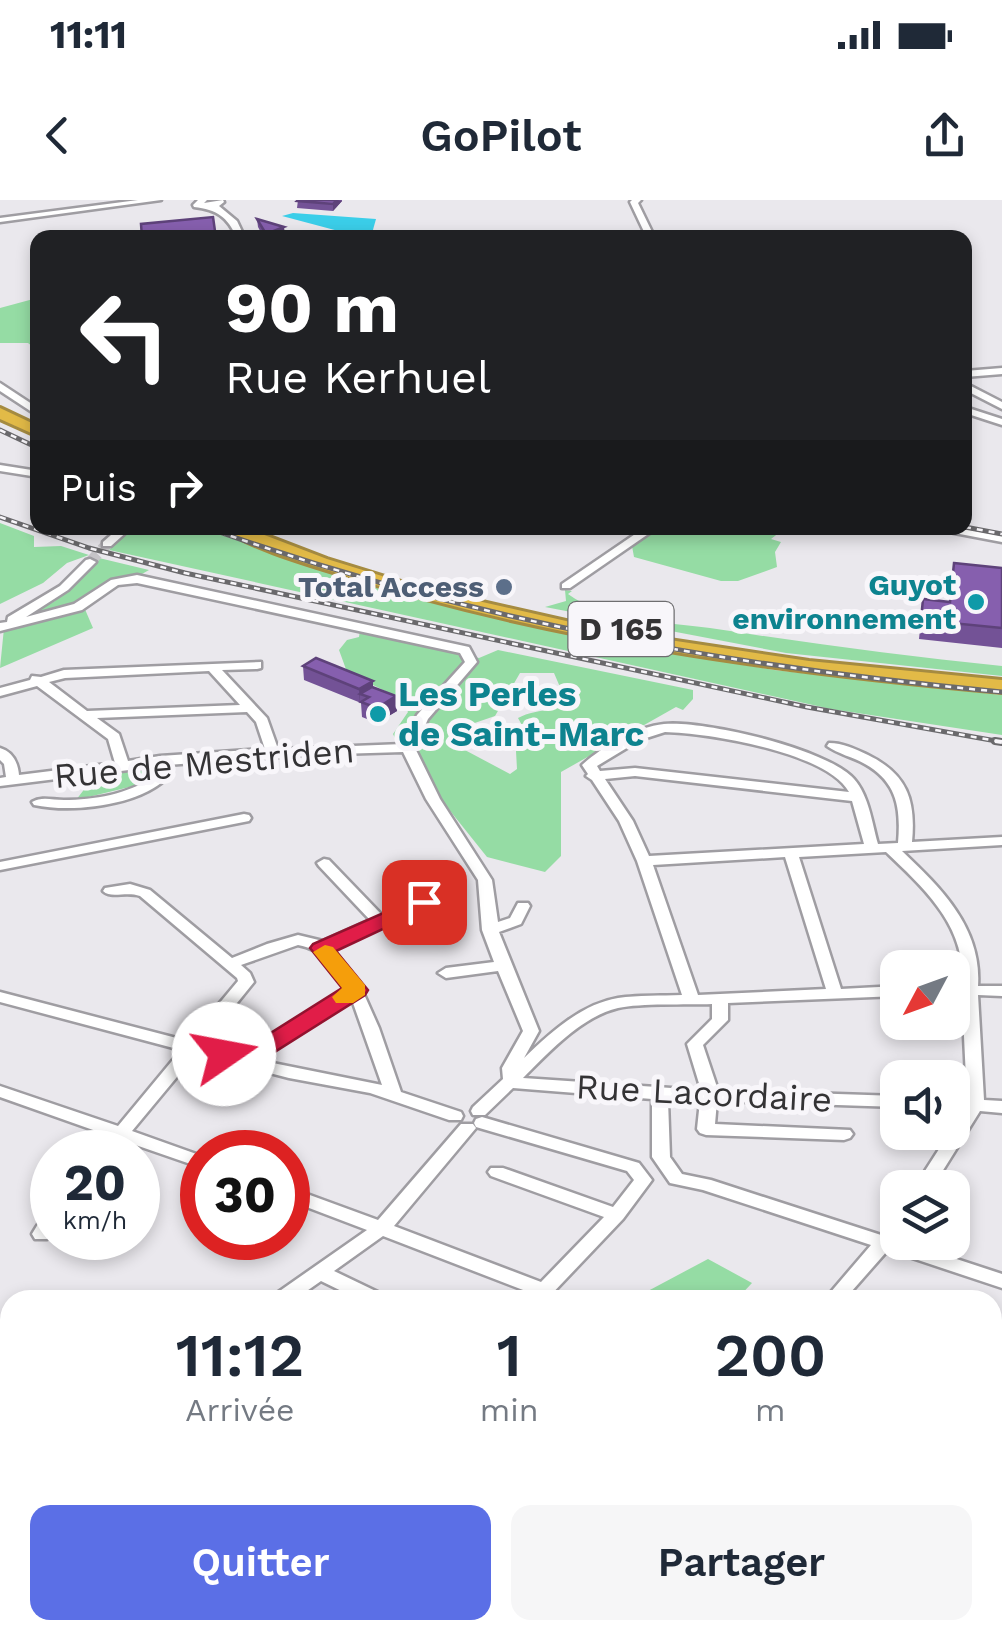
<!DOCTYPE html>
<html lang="fr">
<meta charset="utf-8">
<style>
body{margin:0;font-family:"Work Sans",sans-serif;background:#f6f6f7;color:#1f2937;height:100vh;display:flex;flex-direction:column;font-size:38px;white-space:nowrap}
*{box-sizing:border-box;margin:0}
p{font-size:32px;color:#747a83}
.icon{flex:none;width:55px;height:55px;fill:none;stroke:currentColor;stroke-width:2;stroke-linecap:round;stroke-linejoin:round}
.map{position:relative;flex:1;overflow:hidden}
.side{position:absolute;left:0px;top:1090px;width:1002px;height:350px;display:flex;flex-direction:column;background:#fff;border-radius:30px 30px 0 0;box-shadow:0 5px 15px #0003}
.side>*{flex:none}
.banner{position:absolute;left:30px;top:30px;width:942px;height:305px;border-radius:20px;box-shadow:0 5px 15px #0003;background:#202124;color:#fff;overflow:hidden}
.needle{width:65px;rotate:229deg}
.controls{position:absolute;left:880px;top:750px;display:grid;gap:20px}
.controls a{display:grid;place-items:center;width:90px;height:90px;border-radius:20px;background:#fff;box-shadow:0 5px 15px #0003;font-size:50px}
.speed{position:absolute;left:30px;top:930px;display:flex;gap:20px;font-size:50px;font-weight:700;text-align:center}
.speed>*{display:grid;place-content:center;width:130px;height:130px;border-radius:50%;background:#fff;box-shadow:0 5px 15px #0003;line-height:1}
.speed small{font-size:25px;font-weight:400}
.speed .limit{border:15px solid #d22;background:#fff;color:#111}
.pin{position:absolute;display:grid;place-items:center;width:85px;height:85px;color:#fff;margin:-42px;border-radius:20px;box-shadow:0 5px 15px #0006}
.me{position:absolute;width:110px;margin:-55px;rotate:78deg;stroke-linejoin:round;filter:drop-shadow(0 0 8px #0008)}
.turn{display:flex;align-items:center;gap:35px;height:210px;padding:0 30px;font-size:45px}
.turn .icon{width:130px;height:130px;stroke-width:2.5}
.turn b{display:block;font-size:70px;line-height:85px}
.then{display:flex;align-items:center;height:95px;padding:0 30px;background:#0003;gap:20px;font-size:38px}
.eta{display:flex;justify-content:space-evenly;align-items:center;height:170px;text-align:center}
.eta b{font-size:60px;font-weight:600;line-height:70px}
.action{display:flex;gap:20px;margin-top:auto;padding:20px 30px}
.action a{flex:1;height:115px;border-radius:20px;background:#5b6fe6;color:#fff;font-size:40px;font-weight:600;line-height:115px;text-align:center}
.action a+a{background:#f6f6f7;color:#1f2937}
.status{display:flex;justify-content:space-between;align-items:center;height:70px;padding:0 50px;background:#fff;direction:ltr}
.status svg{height:28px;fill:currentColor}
header{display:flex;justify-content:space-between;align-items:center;height:130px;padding:0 30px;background:#fff;font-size:45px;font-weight:600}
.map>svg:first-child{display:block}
.green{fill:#95dca4;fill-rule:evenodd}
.water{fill:#3bcee9}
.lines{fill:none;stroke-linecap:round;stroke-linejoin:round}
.minor-tunnel{stroke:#c6c4c8;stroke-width:11;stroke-dasharray:11 6;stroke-linecap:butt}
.minor-casing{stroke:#9f9da2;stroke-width:5}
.highway-casing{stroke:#a58b41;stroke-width:6}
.minor{fill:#fff;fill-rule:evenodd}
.highway{fill:#e2ba47;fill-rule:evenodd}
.rail-far1-casing{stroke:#6a696c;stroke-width:5}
.rail-casing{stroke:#6a696c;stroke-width:8}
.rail-far1{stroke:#f8f6fa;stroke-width:2.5;stroke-dasharray:6;stroke-linecap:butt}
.rail{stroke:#f8f6fa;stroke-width:4;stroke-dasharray:11;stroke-linecap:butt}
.wall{fill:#735296}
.shaded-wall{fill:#5e427a}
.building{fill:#865fae;stroke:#5e427a;stroke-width:2.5}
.route{fill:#e11d48;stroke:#92132f;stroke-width:2.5}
.slow{fill:#f59e0b}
.service-dot{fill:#5c6f8a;stroke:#f8f6fa;stroke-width:4}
.culture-dot{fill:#0f9aa8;stroke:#f8f6fa;stroke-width:4}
.labels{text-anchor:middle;stroke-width:10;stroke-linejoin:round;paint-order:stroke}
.far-culture-label{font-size:30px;font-weight:bold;fill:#0d838f;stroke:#f8f6fa;text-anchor:end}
.far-service-label{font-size:30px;font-weight:bold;fill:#4e5e75;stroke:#f8f6fa;text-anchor:end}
.shield{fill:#f8f6fa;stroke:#6f6e70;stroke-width:2.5}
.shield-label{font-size:32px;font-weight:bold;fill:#343335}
.culture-label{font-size:35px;font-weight:bold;fill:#0d838f;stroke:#f8f6fa;text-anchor:start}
.street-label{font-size:35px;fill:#343335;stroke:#f8f6fa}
</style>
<div class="status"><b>11:11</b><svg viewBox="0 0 49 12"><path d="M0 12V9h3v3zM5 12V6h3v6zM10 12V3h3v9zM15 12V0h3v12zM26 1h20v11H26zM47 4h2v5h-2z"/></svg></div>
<header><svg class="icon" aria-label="back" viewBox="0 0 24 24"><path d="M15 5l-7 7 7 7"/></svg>GoPilot<svg class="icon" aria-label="share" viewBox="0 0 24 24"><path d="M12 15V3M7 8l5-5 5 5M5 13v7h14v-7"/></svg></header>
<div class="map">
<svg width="1002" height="1440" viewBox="0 0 1002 1440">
<rect width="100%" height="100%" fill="#eae8ed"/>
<g class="green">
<path d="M37,98V150L28,143H0V108Z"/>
<path d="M0,323L34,336V347L61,346L89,355L67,363L43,383L0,404Z"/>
<path d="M131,328H147L157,335L201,328L383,390L606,442L774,470L1002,495V535L831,509L109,350Z"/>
<path d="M658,328H785L771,339L781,342L775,352L777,367L738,381H721L634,357L632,346Z"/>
<path d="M99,358L149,370L84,407L93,428L0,468L4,428L55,401Z"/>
<path d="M565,390L572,391L568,394C604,421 666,422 710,428C807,443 904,456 1002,466V476L786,453L545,407L566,401Z"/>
<path d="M360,430L479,458L498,450L693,490V499L683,510L676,507L561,572V656L545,672L487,657L447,607L418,584L393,534L408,512L401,499L347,472L339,450L347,440L359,437ZM520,473H554L560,487L581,491C568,513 538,507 518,518L530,540L516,551L517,569L510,574L463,549V527L495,516Z"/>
<path d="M142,567L153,569V577L146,583L76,600L86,587L82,574Z"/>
<path d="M708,1059L752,1083L736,1100H631Z"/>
<path d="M993,1147L1002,1151V1272L993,1268Z"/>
</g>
<path class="water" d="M293,13L376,19L371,37H361L282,16Z"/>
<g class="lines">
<path class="minor-tunnel" d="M90,362L107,344"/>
<defs>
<g id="minor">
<path d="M138,0H161L0,22V18Z"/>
<path d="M198,0H207L204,3L223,0L224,2L219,6L237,21L245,38H237C227,16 217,10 194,7L193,5Z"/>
<path d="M632,0H641L638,3L655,38H647L630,2Z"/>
<path d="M1002,168V174L965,177V171Z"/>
<path d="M0,183L38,208V216L0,191Z"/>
<path d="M965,183L1002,202V209L965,190Z"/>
<path d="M965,207L1002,219V225L965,213Z"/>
<path d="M0,265L38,271V277L0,271Z"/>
<path d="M119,328H131L111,346H103V342Z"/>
<path d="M644,328H657L570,388H562V384Z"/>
<path d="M938,328H959L1002,336V342L944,331Z"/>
<path d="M90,359L96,362L68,390L26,417L74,404L111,380L137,375L469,447L477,462L428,519L415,548L440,599L492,680L498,722L510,718L518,703H528L530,706L521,724L499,732L539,831L524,858C549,834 581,804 618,798C638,795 661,796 682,795L637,661L619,621L592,580L586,576L588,574L582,565C603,546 636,527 664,524C704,520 828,549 854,579C869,596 872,623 878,644L898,643C901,608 897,582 865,564C853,557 838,554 827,546L829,543C843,543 855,549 868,555C907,574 916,600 912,642L1002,637V645L902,651C941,688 982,728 978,786H1002V796L978,795L984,900L1002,901V913L980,911L932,988H914L950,932H952V928L964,910H952V899H967L962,795H952V785H962C967,727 925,689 886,652L799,657L841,789L898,786V796L728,803V820L703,845L718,890L898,896V907L717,901L715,924L850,930L853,934L850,938L844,940L706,935L700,933L697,929L700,901L668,900L670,957L682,974L711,980L881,1035L892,1023L898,1021V1042H905L1002,1074V1088L888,1050L844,1100H824L871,1045L703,990L670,983L652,957V899L513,888L485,915H473L471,911L473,907L503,879L502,868L523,831L498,771L446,778L438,773L446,768L494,762L482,730L478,680L426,599L403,552L305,555L167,565V578C138,606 72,613 34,605L32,602C42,596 52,600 64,600C94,600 128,594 153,577V567L0,586V578L6,577L4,564L0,560V548C13,552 18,563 19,575L115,563L108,539L37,486L0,496V488L30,480L32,476L41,477L64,470L261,462V468L257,469L222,470L267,518L278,549L403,544L417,515L465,462L460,453L137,383L118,385L82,410L0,431V423L7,422L8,417L60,386L86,360ZM209,471L240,505L87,511L49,482L65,478ZM247,512L256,522L265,549L160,556L128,561L119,534L97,518ZM665,532C708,533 827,552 849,592L635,568L600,571L597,566L640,540ZM635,576L852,601L864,644L649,656L633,621L605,579ZM785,657L826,789L698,795L653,665ZM712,804V819L687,844L701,890L523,878C549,852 581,817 618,808C641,803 686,805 712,804Z"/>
<path d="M244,614L249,615L251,618L249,621L0,670V662Z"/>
<path d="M324,659L329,660L382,715L419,698L445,681H455L457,684L429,704L332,748L365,790L363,792L379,828L401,892L461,912L463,916L461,920H449L370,893L289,878L196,854L132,931L202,956V968L124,941L115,952H98L110,936L0,897V886L118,926L181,850L0,802V792L188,841L238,781L237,778L140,696C126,691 111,699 103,691L105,688L130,684L150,690L232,758L267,744L298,735L323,741L370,720L319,666L317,663ZM298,745C323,749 335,768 346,790L242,855L203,845L254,782L250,773L241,765ZM352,800L382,885L258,860Z"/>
<path d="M482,917L639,963L652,980L623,1019L546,1100H526L531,1093L383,1036L334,1071L384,1095L386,1100H360L321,1081L294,1100H272L274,1095L367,1030L288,1000V987L378,1020L461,924H473L476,928L394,1026L541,1082L604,1017L491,976L488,972L491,968H503L613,1007L634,980L627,971L476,927L474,923L476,919Z"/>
<path d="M52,1013V1031L47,1039H35L32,1034C37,1026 42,1015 52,1013Z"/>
<path d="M0,1396L10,1400V1421L0,1417Z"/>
<path d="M24,1430C38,1430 55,1426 62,1440H33Z"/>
<path d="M80,1430H104L98,1440H74Z"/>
<path d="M512,1430H535L529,1440H506Z"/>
<path d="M756,1430C771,1430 790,1425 797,1440C783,1440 763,1440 756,1430Z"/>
<path d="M888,1430H916L924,1440H896Z"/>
</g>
<g id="highway">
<path d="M0,208L38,226V236L0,219Z"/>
<path d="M224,328H246L327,359L421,388L610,431L809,461L1002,480V492C779,472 558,442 343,375C314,366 245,346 224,328Z"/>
</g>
</defs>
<use href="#minor" class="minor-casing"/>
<use href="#highway" class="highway-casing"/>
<use href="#minor" class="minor"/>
<use href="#highway" class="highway"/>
<defs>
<g id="rail-far1">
<path d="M0,230L38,248"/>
<path d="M0,317L89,348L185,373L807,507L1002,542"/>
<path d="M965,327L1002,334"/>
<path d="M208,328C469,421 727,466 1002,492"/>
</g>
<path id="rail" d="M995,541L1002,542"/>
</defs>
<use href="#rail-far1" class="rail-far1-casing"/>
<use href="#rail" class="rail-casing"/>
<use href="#rail-far1" class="rail-far1"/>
<use href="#rail" class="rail"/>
</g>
<g class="wall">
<path d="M298,0H342V1L333,11L297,8Z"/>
<path d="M257,19L285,35L277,38H264L258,27Z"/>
<path d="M1002,368V448L919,439L923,399L950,402Z"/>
<path d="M303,466L373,487L397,511L377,523L362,517L361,503L304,480Z"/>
</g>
<g class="shaded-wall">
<path d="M337,0L342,1L333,11V4Z"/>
<path d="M284,27L285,35L277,38H266V34Z"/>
<path d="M373,481V495L360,494V504L359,489Z"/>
<path d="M396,496L397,511L377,523V508Z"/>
</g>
<g class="building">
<path d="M298,0H337L333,4L297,1Z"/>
<path d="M213,17L216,38H142L141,24Z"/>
<path d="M257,19L284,27L266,34Z"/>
<path d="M954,363L1002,368V428L921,420L923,399L950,402Z"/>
<path d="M316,458L373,481L359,489L303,466Z"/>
<path d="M372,487L396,496L377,508L361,502L369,497L360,494Z"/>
</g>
<path class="route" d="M424,695L432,697V706L336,751L368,790L365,795L254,865L246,867L216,859L212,854L216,848L242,851L342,788L310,748L313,744Z"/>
<path class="slow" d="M325,745L333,747L365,785V795L353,803H336L332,797L342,788L313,752Z"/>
<circle class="service-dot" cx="504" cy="387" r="10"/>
<g class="culture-dot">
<circle cx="976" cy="402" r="10"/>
<circle cx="378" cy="514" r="10"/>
</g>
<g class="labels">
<g class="far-culture-label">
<text x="956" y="395">Guyot<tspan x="956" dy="34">environnement</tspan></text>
</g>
<g class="far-service-label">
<text x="484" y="397">Total Access</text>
</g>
<rect class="shield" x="568.5" y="402" width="105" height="54" rx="8"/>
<g class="shield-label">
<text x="621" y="440">D 165</text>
</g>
<g class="culture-label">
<text x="398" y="506">Les Perles<tspan x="398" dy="40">de Saint-Marc</tspan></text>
</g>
<g class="street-label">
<text transform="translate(204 563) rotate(-5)" y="12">Rue de Mestriden</text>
<text transform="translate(704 893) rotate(3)" y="12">Rue Lacordaire</text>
</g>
</g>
</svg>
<div class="controls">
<a><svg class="needle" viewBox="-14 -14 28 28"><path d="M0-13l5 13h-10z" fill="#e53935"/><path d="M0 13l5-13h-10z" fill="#747a83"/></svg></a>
<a><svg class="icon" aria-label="sound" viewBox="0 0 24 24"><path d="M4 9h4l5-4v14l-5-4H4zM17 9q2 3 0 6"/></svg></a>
<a><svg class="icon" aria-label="layers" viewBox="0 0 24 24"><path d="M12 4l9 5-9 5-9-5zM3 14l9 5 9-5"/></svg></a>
</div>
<div class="speed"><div>20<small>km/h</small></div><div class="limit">30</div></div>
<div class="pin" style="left:424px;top:702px;background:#d93025"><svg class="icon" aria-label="arrive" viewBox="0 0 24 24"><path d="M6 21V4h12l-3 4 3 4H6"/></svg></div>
<svg class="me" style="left:224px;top:854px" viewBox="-20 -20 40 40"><circle r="19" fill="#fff"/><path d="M0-13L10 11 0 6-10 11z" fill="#e11d48"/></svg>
<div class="banner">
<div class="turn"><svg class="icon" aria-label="left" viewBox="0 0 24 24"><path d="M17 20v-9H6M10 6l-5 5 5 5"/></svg><div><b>90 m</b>Rue Kerhuel</div></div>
<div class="then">Puis<svg class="icon" aria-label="right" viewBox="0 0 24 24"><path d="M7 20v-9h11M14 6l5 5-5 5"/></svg></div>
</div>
<section class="side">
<div class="eta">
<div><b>11:12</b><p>Arrivée</p></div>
<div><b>1</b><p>min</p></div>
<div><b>200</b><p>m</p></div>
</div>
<div class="action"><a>Quitter</a><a>Partager</a></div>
</section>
</div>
